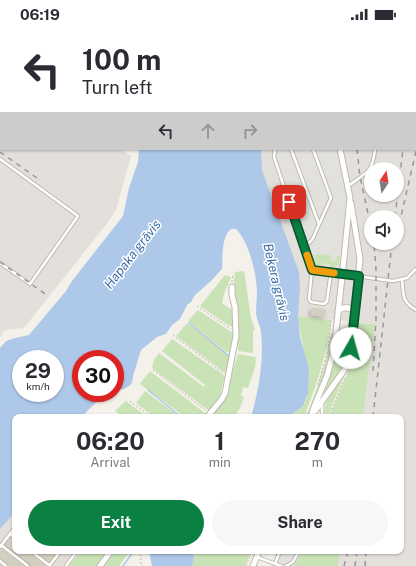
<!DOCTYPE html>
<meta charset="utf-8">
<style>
body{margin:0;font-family:"Public Sans",sans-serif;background:#f7f7f7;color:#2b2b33;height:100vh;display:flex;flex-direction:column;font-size:15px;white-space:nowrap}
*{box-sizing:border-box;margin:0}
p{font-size:13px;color:#7c7c81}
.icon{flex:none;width:22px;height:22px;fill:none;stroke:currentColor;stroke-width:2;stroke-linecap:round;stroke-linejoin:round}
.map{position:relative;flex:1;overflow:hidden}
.details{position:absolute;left:12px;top:386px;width:392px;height:140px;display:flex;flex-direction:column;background:#fff;border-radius:8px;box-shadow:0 1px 3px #0004}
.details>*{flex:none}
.guide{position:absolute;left:0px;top:0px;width:416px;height:122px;box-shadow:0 1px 3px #0004;background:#fff;color:#2b2b33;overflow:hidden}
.needle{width:26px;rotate:12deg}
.controls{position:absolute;left:364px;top:134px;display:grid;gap:8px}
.controls a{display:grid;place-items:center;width:40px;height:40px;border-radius:50%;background:#fff;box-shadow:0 1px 3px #0004;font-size:20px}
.speed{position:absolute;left:12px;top:322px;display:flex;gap:8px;font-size:20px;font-weight:700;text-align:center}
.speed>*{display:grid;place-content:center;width:52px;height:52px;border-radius:50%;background:#fff;box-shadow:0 1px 3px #0004;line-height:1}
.speed small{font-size:10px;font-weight:400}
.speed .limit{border:6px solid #d22;background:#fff;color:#111}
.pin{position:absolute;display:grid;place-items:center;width:34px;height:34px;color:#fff;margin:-17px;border-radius:8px;box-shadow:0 2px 6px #0006}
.me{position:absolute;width:44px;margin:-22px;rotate:7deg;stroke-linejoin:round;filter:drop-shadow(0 0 3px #0008)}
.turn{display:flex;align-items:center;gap:14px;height:84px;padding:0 16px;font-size:18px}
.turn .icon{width:52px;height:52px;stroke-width:2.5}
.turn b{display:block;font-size:28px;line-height:34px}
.lanes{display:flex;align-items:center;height:38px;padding:0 16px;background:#0003;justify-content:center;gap:20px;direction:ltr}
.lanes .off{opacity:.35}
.eta{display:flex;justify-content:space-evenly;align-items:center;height:68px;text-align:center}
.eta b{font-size:24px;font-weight:700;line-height:28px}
.primary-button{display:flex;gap:8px;margin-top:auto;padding:8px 16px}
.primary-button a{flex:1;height:46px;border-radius:24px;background:#0b8043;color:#fff;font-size:16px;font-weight:700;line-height:46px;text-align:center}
.primary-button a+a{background:#f7f7f7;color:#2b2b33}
.status{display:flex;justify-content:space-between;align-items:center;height:28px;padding:0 20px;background:#fff;direction:ltr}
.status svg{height:11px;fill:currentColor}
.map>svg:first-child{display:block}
.industrial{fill:#e3e0db;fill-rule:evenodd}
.green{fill:#c9e3b7}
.parking{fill:#e2e1de}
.water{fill:#adc8e9;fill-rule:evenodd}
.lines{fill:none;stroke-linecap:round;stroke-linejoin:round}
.stream{stroke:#adc8e9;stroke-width:1.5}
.building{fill:#d3cfc0;filter:url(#shadow)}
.service-casing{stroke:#bebaad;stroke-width:4.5}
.minor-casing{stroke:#bebaad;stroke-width:7}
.path{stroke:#beb7a0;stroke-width:1;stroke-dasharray:2 2;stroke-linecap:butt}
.service{stroke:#fff;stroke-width:2.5}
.minor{stroke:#fff;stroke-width:5}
.rail{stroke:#979797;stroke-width:1.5;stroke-dasharray:5 5;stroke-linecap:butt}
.route-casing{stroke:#07532c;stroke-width:10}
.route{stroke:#0b8043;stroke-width:7}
.slow{stroke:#f59e0b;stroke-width:7}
.labels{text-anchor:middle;stroke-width:3;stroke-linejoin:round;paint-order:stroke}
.water-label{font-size:13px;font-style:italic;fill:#3d6ca6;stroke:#fff}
</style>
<div class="status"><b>06:19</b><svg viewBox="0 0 49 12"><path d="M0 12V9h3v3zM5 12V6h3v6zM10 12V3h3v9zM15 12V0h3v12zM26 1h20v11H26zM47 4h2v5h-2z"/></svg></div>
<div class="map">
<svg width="416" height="538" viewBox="0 0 416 538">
<defs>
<filter id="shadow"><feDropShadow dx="-2" dy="2" stdDeviation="2" flood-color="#0004"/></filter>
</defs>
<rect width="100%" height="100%" fill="#f3f1ea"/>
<g class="industrial">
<path d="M259,0H416V538H338L340,523H401V389H363L375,296L298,288L300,260L299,244L262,142L261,128V121H415V1H259ZM371,141H397V167H371ZM371,189H397V215H371Z"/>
<path d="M0,45L1,121H120L131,128L116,182L109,193L24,300L5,302L0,309Z"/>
<path d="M15,482V523H75L63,538H0V501Z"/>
</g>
<g class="green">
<path d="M315,226L331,227V233H336L337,228H340L339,236L333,240H329L330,236L323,235L322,239L316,237L314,235V229Z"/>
<path d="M244,243L251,290L255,302L253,303V325L238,323V303L233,261L235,244Z"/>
<path d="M225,247L231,249L224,266L222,275L232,282L233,297L231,299L200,278Z"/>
<path d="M198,282L233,305V317L231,326L225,323L188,293Z"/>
<path d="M298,288L331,292C327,328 317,355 304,389H290C293,383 302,381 305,374C313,356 300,309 298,288Z"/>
<path d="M187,295L231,329L225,345L176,308Z"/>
<path d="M357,295L375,296L363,389H329L353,332L357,306L356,305Z"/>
<path d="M331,305H333C330,335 319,361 308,389H306C317,361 327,335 331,305Z"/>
<path d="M339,306L350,307C346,337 339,345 323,369L333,336Z"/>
<path d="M172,311L225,348L219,371L209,383L152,340L154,332L159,325L204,359L205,357L162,323Z"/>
<path d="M238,326L256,329L255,340L248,360L243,359L241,368L244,369L240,380L234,389H211L224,372Z"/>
<path d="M150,343L206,386L204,389H185L140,356Z"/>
<path d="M346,344L327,389C318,377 339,355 346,344Z"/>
<path d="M145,363L180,389H154L136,375Z"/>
<path d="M126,373L147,389H123L115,383Z"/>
<path d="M81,523H108L97,538H69Z"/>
<path d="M113,523H130L119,538H103Z"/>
<path d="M195,523H251L245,538H192Z"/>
<path d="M302,523H340L338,538H294Z"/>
</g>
<g class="parking">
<path d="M272,121H337L346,164L340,228L319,226L304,229L272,138Z"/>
<path d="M322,248L332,250L336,253L337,259L334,282L318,280Z"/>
<path d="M274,523H302L294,538H272L275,528Z"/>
</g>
<g class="water">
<path d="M139,121H261L262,142L299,244L300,260L298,288L300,309L309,341L308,365L303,378L292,386L290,389H251C259,361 264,333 261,304C260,298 257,292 256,286C256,278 257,270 257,262C256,244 249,214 236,201H231C221,209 223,228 222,241L211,253L195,267L191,274L187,277L180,291L172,297L166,306L157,309L141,322L133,348L132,355C127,360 123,363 115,361V331H81V365H110C107,368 105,368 101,370C95,376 87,382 82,389H15V484L0,501V320L6,313L15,310L29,307L66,263L72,253L123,188L129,160L138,134ZM21,331H55V365H21Z"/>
<path d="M149,523H195L192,538H152Z"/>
</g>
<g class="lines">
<g class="stream">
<path d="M189,295L229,328"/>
<path d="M148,362L181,389"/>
<path d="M123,538L133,524"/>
</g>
</g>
<g class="building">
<path d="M312,280L325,281L326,283L325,289L311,287Z"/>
<path d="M11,510L15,513V523H28L46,538H31L30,536L6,517Z"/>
<path d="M2,521L24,538H9L0,530V524Z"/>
<path d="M35,523H50L54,527L49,534Z"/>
</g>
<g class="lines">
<defs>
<g id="service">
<path d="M389,1V0"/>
<path d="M275,121L274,129L312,242L393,253L407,250L416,241"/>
<path d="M291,121L319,196"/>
<path d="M0,131L78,188L30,256L0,235"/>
<path d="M348,158C366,145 373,144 375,121"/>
<path d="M304,219L312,212L331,170L313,121"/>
<path d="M312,242L309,271L311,274L324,276L327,273L331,244"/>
<path d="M402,252C404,267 401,273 416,282"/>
<path d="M322,376V385L324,389"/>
<path d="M10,506L15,510"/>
<path d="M1,517L28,538"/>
<path d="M0,519L15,499"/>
<path d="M31,523L50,538"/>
<path d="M53,523L58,527"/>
<path d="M257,529L281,538"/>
<path d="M0,533L6,538"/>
<path d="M275,536L280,523"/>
<path d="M49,538L61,523"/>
<path d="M66,538L77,523"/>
<path d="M286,538L293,534L299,523"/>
</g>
<g id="minor">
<path d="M333,1V0"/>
<path d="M338,283C344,278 350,279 355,284"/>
<path d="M315,383L345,341L351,320L360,231L351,175"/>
<path d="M207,389L222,371L225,365L236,308L235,279L232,267V259"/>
<path d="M311,389L314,379L327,348L334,322L343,240L350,170L340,121"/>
<path d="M100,538L111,523"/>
<path d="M253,538L259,523"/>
</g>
</defs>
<use href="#service" class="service-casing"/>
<use href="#minor" class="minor-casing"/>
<g class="path">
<path d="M232,254L233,246"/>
<path d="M197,278L231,301"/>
<path d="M341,305L347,306"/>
<path d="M173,307L223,345"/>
<path d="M153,342L205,382"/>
<path d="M318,357L328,322L331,292"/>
<path d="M130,373L151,389"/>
<path d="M305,389L307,384"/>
<path d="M328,389L345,350"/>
<path d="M138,523L141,528V538"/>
<path d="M246,538L252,523"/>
</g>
<use href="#service" class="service"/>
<use href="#minor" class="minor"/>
<g class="rail">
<path d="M359,1V0"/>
<path d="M415,14L416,5"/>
<path d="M357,121L360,149L371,199"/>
<path d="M0,124L37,150"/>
<path d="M395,189L403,121"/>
<path d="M397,206L416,123"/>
<path d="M0,234L48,268"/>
<path d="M373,343L376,291V241L374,215"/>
<path d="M373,389L392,215"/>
<path d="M344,538L348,523"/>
<path d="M355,538L357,523"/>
<path d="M365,538L366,523"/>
</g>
</g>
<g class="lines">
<defs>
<path id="route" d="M289,174L312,242L359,248L351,320"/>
</defs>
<use href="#route" class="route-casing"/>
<use href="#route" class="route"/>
<path class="slow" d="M307,227L312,242L334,245"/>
</g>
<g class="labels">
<g class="water-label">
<text transform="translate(132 226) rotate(-52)" y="5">Hapaka grāvis</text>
<text transform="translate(277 254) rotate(77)" y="5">Beķera grāvis</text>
</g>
</g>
</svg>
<div class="controls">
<a><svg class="needle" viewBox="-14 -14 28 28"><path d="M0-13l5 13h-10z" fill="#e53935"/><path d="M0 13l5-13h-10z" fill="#7c7c81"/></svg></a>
<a><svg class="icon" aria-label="sound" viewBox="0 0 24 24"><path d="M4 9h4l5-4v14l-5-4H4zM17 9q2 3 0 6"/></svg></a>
</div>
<div class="speed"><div>29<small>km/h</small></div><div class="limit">30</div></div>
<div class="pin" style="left:289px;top:174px;background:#d93025"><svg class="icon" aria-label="arrive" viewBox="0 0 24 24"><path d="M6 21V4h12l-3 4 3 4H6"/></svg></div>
<svg class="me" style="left:351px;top:320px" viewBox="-20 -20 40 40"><circle r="19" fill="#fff"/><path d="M0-13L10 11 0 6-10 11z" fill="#0b8043"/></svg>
<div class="guide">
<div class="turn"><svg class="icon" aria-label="left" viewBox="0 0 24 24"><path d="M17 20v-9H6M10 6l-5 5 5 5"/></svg><div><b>100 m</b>Turn left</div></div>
<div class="lanes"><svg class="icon" aria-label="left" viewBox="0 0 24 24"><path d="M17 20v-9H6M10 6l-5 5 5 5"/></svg><svg class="icon off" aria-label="ahead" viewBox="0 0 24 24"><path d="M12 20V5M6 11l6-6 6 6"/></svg><svg class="icon off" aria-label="right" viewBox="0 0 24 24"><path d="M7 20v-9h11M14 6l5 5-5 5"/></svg></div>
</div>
<section class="details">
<div class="eta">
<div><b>06:20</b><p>Arrival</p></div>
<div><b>1</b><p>min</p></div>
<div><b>270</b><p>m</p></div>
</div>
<div class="primary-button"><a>Exit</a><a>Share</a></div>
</section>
</div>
